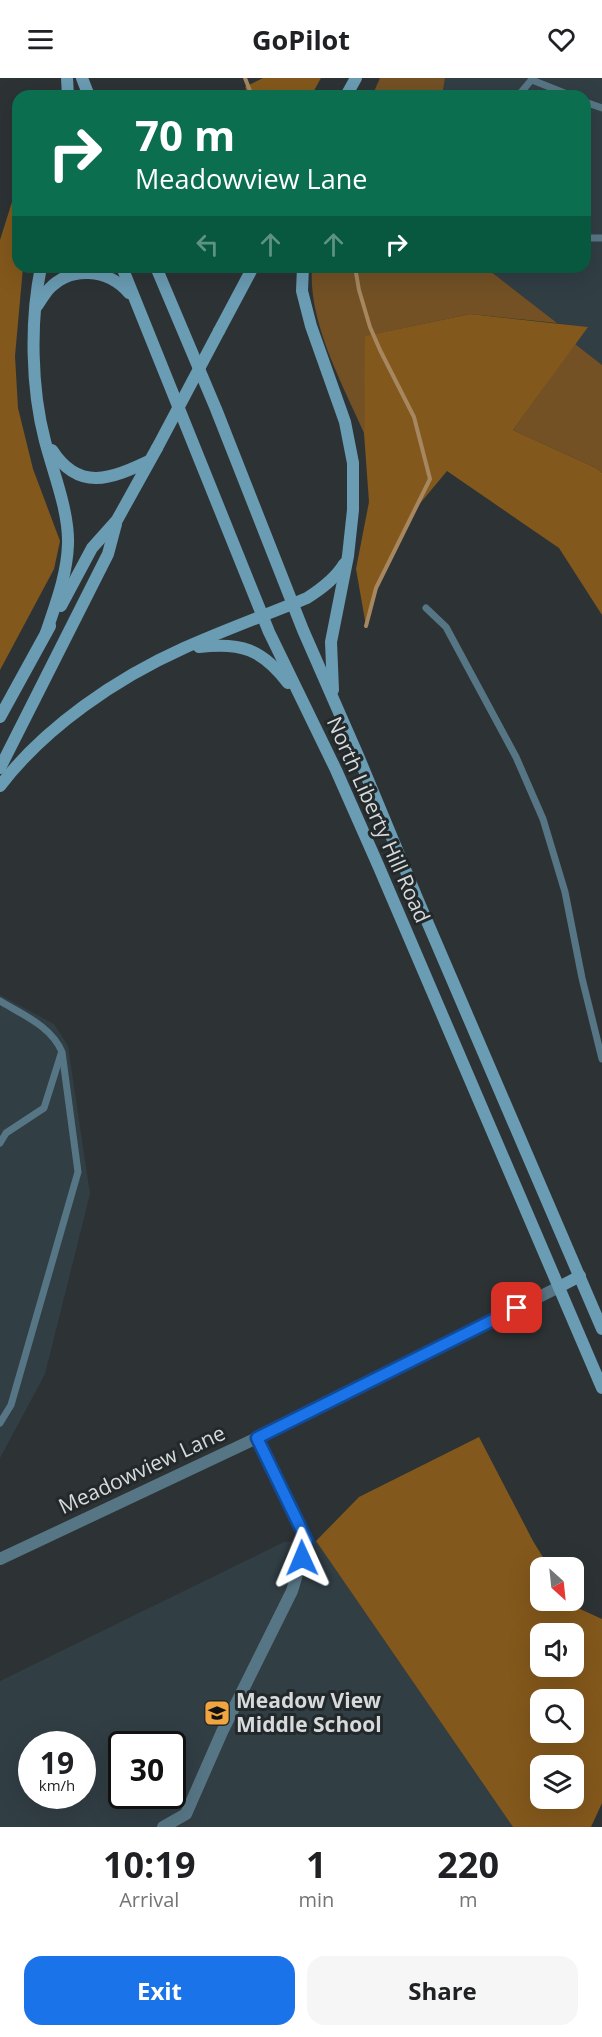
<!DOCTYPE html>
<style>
body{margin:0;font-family:"Open Sans",sans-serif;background:#f6f6f6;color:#202124;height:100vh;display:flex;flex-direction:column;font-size:22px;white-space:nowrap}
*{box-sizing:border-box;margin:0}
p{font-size:20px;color:#757577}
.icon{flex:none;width:33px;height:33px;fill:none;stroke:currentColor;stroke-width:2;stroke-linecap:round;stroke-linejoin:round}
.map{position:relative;height:1749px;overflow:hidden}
.details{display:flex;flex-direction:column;background:#fff;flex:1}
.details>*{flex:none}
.banner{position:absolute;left:12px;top:12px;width:579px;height:183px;border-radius:18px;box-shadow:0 6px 24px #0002;background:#0b6e4f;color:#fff;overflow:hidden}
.needle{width:39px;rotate:153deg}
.fabs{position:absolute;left:530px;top:1479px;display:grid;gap:12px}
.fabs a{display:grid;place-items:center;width:54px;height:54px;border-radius:12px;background:#fff;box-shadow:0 6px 24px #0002;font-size:30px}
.speed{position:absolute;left:18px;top:1653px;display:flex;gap:12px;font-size:30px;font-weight:700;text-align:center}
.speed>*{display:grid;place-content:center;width:78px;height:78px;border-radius:50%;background:#fff;box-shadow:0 6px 24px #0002;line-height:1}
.speed small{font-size:15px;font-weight:400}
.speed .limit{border:3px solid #111;border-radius:9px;background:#fff;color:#111}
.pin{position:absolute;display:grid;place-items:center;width:51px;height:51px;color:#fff;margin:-26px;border-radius:12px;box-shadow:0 3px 9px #0006}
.me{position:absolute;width:66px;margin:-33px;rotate:359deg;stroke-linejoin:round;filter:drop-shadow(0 0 4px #0008)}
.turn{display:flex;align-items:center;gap:21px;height:126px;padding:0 24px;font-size:27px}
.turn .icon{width:78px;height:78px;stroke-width:2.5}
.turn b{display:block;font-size:42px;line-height:51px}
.lanes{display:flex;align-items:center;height:57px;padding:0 24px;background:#0003;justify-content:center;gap:30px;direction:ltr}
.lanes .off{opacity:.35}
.eta{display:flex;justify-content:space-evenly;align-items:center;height:102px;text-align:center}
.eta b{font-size:36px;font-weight:700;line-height:42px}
.button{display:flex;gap:12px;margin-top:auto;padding:12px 24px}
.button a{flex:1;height:69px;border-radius:18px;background:#1a73e8;color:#fff;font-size:24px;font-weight:700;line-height:69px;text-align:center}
.button a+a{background:#f6f6f6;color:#202124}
header{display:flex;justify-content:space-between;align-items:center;height:78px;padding:0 24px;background:#fff;font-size:27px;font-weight:700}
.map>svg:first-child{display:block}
.built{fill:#313e44;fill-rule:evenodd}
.green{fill:#735125}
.forest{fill:#83581c;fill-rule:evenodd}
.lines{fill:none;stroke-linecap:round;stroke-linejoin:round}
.stream{stroke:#a68760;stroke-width:4}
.service{stroke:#577685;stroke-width:7}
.minor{stroke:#577685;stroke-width:12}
.secondary{stroke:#6a9cb3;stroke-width:12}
.secondary-bridge{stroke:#6a9cb3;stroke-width:12}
.route-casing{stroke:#114b97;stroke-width:15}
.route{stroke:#1a73e8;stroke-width:10}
.labels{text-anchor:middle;stroke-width:6;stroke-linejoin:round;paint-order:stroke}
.street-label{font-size:21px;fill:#d6dadb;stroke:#23292b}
.poi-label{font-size:21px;font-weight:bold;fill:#d6dadb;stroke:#23292b;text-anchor:start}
</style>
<header><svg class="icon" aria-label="menu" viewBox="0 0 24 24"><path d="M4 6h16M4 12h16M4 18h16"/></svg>GoPilot<svg class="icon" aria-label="heart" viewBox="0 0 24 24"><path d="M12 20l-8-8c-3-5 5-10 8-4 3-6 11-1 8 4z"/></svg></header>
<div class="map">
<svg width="602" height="1749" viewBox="0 0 602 1749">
<rect width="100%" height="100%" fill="#2d3335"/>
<g class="built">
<path d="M445,0H602V287L575,266L587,249L557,245L485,189H585V18H442Z"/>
<path d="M0,917L54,946L68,968L90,1116L45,1296L0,1380Z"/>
<path d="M316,1463L513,1749H0V1603L284,1464ZM32,1666H82V1718H32ZM122,1666H172V1718H122Z"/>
</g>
<g class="green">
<path d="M380,0H445L442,18H372Z"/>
<path d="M312,189H485L557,245L470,236L366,258L364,355C342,305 308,244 312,189Z"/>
<path d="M575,266L602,287V395L596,390L513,352Z"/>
</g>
<g class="forest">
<path d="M263,0H321L311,18H249L245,9Z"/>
<path d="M18,105V189H23L15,278L18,330L33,391L60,463L54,491L0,592V162Z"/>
<path d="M470,236L588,249L513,352L596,390L602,395V537L559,470L447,393L412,435L376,510L366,548L356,491L369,424L364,355L365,258Z"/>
<path d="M479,1359L533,1463L549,1489L540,1490V1522H573L580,1531L602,1541V1725L591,1749H513L316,1463L359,1419ZM540,1556H573V1588H540ZM540,1622H573V1654H540ZM540,1688H573V1720H540Z"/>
</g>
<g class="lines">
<g class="stream">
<path d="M245,0L252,18"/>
<path d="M355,189L359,212L370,249L380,272L414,339L430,401L376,510L366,548"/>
</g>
<g class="service">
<path d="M532,2L572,18"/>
<path d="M518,18L533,0"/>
<path d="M585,24L602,30"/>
<path d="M585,160H602"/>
<path d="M426,530L446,549L516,679L543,741L565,814L582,900L602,981"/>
<path d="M0,923C23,937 51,948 62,974L78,1094L11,1327L0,1345"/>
<path d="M0,1065L6,1055L44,1030L61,976"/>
</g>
<g class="minor">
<path d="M0,1481L257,1360L559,1209"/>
<path d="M163,1749L186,1736L222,1654L292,1513L307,1463L257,1360"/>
</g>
<g class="secondary">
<path d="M67,0L68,18"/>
<path d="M82,0L89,18"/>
<path d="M346,18L356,0"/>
<path d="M41,189C30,242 31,310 45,363C53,394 69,433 68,466C67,497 56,525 46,555"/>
<path d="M122,189L269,554L336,692L378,787L602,1310"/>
<path d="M156,189L216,331L303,552L359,680L417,820L602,1251"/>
<path d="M303,189L302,213L311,248L345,344L353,385V432L348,478L331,564L333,612"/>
<path d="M37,228C41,222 44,217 48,212C71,187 108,191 129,215"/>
<path d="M219,253L253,189"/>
<path d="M52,372C79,414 111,401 149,383"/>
<path d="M61,528L92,470L117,442L157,370"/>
<path d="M199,569C241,564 262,571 288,605"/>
<path d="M0,639L50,548"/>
<path d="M0,690L108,476L116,446"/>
<path d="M0,708C45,649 117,600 184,570C224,552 266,537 307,520C321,511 335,501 344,486"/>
<path d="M559,1209L580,1198"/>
</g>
<path class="secondary-bridge" d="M157,370L219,253"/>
</g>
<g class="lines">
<defs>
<path id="route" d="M302,1480L307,1463L257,1360L517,1230"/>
</defs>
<use href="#route" class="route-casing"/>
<use href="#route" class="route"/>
</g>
<defs>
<symbol id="school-square" viewBox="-11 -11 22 22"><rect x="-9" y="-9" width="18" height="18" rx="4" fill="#f1a540" stroke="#23292b"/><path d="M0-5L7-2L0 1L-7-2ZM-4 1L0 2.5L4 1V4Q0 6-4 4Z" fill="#111"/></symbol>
</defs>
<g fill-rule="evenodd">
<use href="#school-square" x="202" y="1620" width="30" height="30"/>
</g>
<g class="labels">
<g class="street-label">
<text transform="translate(378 742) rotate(66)" y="7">North Liberty Hill Road</text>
<text transform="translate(142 1392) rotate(-25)" y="7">Meadowview Lane</text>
</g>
<g class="poi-label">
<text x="236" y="1630">Meadow View<tspan x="236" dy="24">Middle School</tspan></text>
</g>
</g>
</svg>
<div class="fabs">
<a><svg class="needle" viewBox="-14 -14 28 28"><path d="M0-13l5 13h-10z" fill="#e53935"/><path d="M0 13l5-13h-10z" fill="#757577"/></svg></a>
<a><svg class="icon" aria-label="sound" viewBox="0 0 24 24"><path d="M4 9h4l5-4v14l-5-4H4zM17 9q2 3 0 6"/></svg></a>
<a><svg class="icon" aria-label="search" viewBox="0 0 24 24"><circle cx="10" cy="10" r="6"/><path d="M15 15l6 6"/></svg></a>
<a><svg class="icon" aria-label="layers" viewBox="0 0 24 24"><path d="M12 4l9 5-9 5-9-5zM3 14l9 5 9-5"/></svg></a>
</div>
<div class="speed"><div>19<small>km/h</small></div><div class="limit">30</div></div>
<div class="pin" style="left:517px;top:1230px;background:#d93025"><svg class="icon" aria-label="arrive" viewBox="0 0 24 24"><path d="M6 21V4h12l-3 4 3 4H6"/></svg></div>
<svg class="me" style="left:302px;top:1480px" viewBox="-20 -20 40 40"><path d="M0-17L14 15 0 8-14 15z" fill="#1a73e8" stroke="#fff" stroke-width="4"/></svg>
<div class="banner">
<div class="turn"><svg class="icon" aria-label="right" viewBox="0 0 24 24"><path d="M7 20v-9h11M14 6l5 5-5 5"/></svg><div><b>70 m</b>Meadowview Lane</div></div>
<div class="lanes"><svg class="icon off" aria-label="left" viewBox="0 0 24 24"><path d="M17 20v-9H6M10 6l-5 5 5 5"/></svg><svg class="icon off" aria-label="ahead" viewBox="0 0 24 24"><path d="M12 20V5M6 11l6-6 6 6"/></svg><svg class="icon off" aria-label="ahead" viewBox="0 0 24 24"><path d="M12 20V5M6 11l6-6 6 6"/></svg><svg class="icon" aria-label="right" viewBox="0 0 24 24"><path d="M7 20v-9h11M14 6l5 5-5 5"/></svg></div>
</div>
</div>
<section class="details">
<div class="eta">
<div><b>10:19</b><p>Arrival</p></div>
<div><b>1</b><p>min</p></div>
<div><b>220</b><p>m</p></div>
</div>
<div class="button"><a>Exit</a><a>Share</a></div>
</section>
